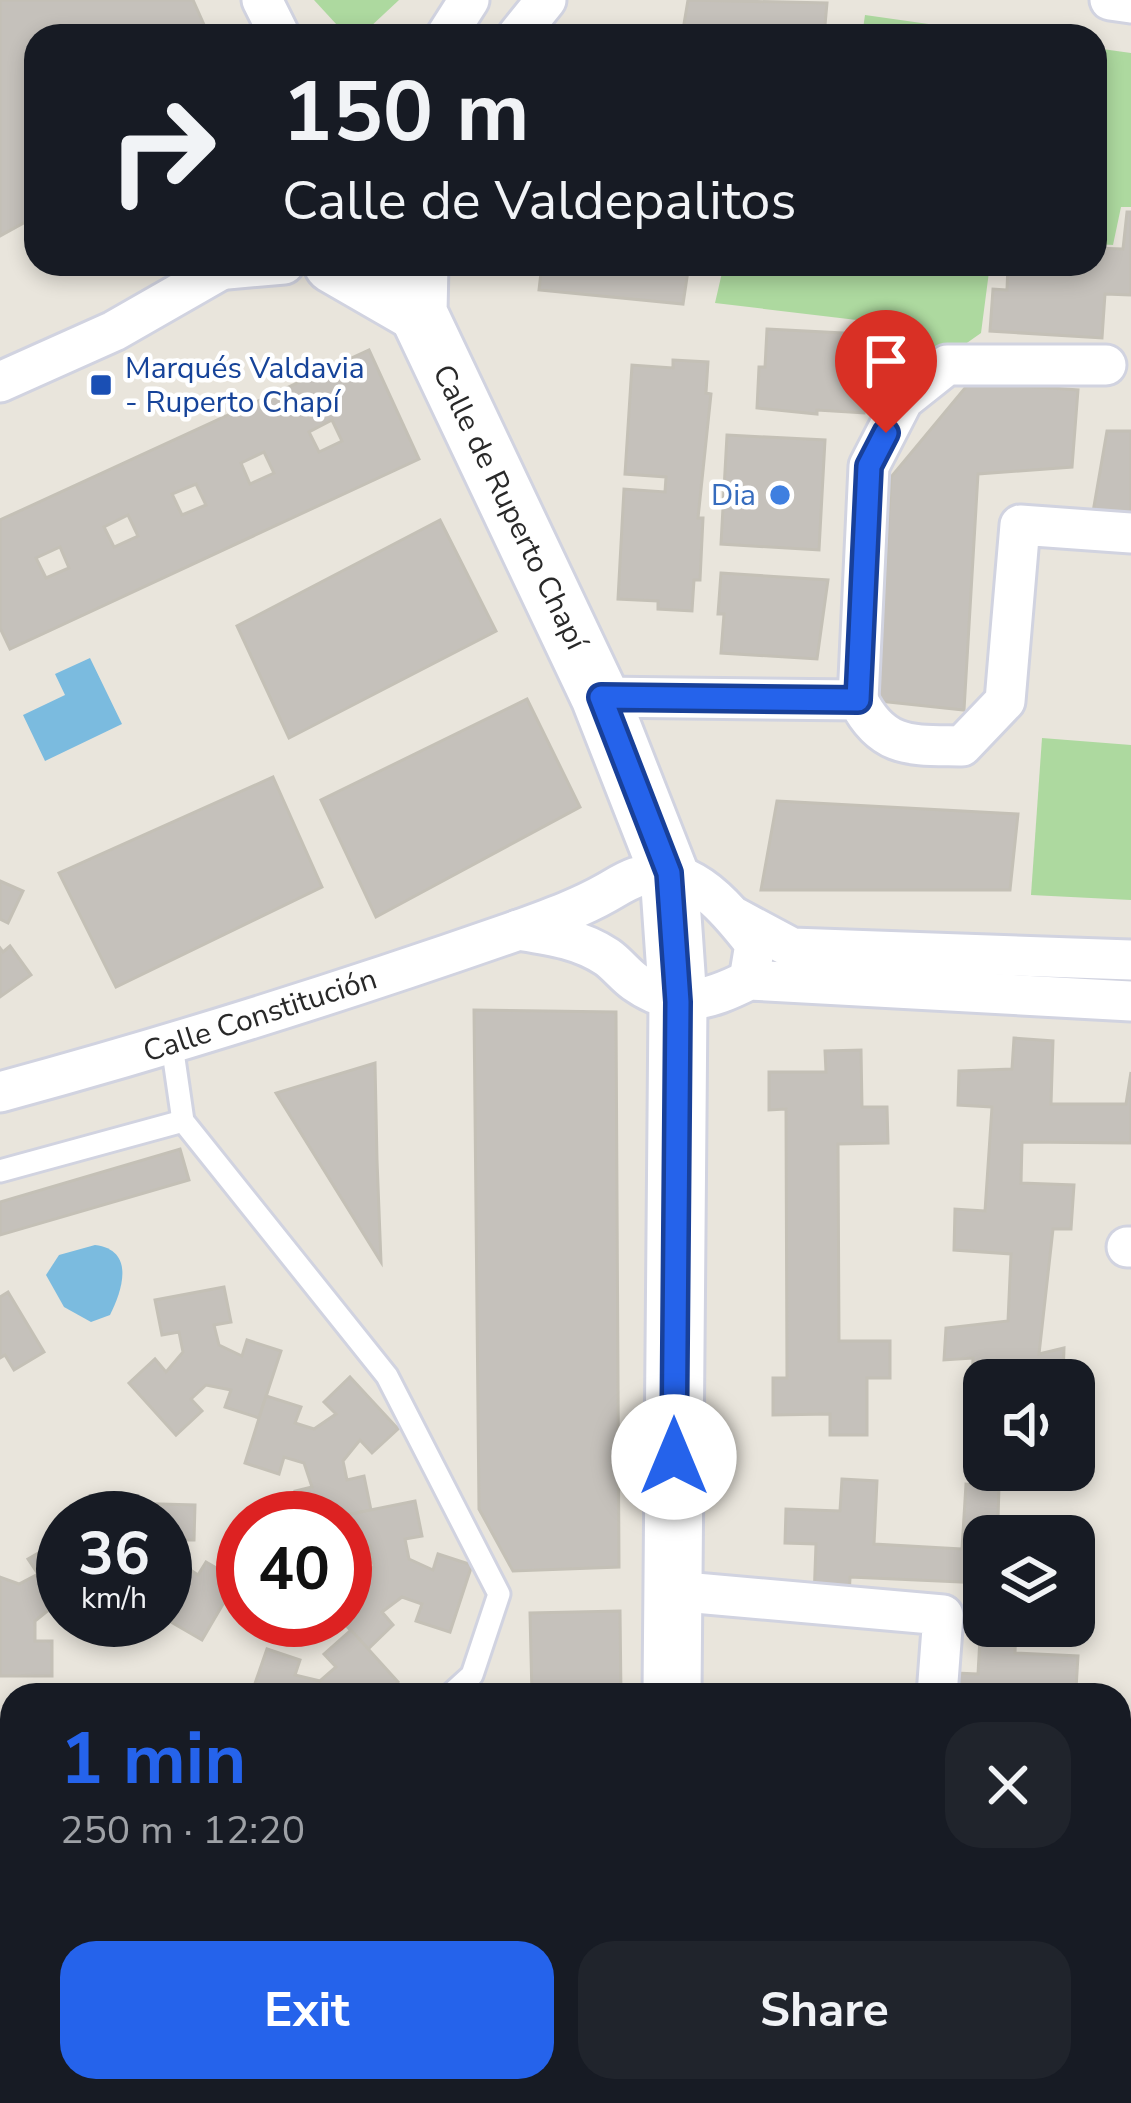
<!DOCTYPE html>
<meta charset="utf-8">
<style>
body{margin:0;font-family:"Nunito Sans",sans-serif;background:#20242c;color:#f1f3f6;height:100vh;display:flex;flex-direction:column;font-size:45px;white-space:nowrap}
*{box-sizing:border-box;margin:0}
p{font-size:39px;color:#9ea1a6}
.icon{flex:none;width:66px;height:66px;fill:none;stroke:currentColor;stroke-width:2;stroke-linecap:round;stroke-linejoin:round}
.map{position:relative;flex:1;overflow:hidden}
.details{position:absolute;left:0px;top:1683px;width:1131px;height:420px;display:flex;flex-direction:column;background:#171b24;border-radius:36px 36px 0 0;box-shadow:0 6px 18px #0003}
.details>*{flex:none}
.hud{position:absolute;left:24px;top:24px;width:1083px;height:252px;border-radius:36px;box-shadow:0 6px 18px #0003;background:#171b24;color:#f1f3f6;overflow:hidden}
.controls{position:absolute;left:963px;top:1359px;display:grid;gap:24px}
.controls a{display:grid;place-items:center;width:132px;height:132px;border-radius:24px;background:#171b24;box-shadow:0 6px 18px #0003;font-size:60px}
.speed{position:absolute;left:36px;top:1491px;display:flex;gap:24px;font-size:60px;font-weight:700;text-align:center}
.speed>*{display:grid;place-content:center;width:156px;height:156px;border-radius:50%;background:#171b24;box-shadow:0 6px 18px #0003;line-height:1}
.speed small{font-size:30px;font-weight:400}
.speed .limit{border:18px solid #d22;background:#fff;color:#111}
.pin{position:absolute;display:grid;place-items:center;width:102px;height:102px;color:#fff;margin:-123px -51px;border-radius:50% 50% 50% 0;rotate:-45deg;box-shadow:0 0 12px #0007}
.pin .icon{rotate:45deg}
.me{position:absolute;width:132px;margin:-66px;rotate:0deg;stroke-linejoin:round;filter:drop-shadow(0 0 9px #0008)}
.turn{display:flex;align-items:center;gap:42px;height:252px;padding:0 60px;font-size:54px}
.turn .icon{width:156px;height:156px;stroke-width:2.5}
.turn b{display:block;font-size:84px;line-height:102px}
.round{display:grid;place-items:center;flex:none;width:126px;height:126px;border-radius:36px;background:#20242c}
.summary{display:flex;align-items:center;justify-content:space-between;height:204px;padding:0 60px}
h1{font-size:72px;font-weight:700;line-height:90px;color:#2563eb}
.cta{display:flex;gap:24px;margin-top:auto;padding:24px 60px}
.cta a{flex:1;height:138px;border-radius:36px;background:#2563eb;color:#fff;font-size:48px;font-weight:700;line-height:138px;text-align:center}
.cta a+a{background:#20242c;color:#f1f3f6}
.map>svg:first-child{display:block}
.green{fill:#add99f}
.water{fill:#7bbbdf}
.building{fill:#c5c1bb;stroke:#c4c0b6;stroke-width:3;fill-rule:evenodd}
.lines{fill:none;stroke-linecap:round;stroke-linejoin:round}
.lane-casing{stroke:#d1d3e0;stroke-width:27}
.street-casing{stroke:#d1d3e0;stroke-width:45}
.secondary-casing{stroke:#d1d3e0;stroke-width:63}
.lane{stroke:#fff;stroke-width:21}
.street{stroke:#fff;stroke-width:39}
.secondary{stroke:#fff;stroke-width:57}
.route-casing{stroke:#184099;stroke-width:30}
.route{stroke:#2563eb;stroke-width:21}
.transit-dot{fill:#1a4fb4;stroke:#fff;stroke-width:4.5}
.shop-dot{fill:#3f7fe0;stroke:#fff;stroke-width:4.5}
.labels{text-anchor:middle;stroke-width:9;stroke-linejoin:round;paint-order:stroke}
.transit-label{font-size:30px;fill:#164399;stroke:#fff;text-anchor:start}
.shop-label{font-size:30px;fill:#366cbe;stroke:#fff;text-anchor:end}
.street-label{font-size:30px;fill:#292929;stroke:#fff}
</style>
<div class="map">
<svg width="1131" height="2103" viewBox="0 0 1131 2103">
<rect width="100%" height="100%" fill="#e9e5dc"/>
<g class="green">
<path d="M314,0H399L369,28L337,25Z"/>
<path d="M865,15L1013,36H862Z"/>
<path d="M1095,48L1131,53V207H1121L1113,245L1095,244Z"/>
<path d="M724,264H990L981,333L930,369H878L882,323L715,303Z"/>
<path d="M1042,738L1131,745V900L1031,895Z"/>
</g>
<g class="water">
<path d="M90,658L122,724L45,761L23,715L65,695L55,674Z"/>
<path d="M95,1245C135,1250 123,1289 110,1315L91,1322L64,1307L46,1275L59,1255Z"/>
</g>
<g class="building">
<path d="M0,0H193L209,36H36V216L0,236Z"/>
<path d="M688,0L827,3L824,36H682Z"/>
<path d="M1127,212H1131V295L1105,294L1102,338L990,331L993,289L1007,290L1008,264H1095V248L1123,249Z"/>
<path d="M542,264H689L683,304L539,290Z"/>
<path d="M767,329L862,334L864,413L817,410V414L757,408L759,367H765Z"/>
<path d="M369,350L419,459L10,649L0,628V520ZM332,420L342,441L319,452L309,432ZM264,452L274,473L250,484L241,463ZM196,484L206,505L182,515L172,494ZM128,515L138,536L114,547L104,527ZM60,547L69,568L46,578L36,558Z"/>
<path d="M673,360L708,362L706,393L711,394L698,518H703L700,580H694L692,611L658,609V601L618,599L624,489L665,492L666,477L625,474L632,365L673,368Z"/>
<path d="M970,382L1078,390L1072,467L978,474L964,710L878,701L891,477Z"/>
<path d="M1107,431H1131V513L1093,512Z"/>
<path d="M727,435L825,440L819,550L721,544Z"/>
<path d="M440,520L496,631L289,738L237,626Z"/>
<path d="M721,573L828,580L817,659L721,653L724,614H718Z"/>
<path d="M527,699L580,807L376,917L321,800Z"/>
<path d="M273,777L322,887L116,987L59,873Z"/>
<path d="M777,801L1018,814L1010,890H761Z"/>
<path d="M0,881L23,891L8,923L0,919Z"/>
<path d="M10,946L31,975L0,997V948L3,952Z"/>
<path d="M474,1010L616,1012L619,1567L513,1571L479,1509Z"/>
<path d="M1014,1038L1053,1041L1051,1104H1126L1131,1072V1143L1022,1142L1021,1183L1074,1185L1071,1229H1053L1039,1354L1064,1348L1063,1380H984V1420L970,1421L973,1358L944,1360L946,1328L1008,1321L1011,1254L954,1250L955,1209L985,1211L992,1107L958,1105L959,1071L1012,1069Z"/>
<path d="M861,1050L862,1107H887L888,1143L838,1144L839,1341H890V1378H867V1435H830V1414L773,1415V1378H787L786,1109L769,1110V1072H826L825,1051Z"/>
<path d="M375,1063L377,1160L381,1262L276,1093Z"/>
<path d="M180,1149L189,1180L0,1235V1202Z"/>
<path d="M224,1287L231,1322L214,1325L219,1345L242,1356L247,1340L281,1351L259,1418L225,1407L231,1390L206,1385L191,1399L202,1411L176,1435L129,1383L155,1359L166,1372L183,1352L179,1332L162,1335L155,1300Z"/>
<path d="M8,1292L44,1352L14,1370L5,1355L0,1358V1297Z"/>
<path d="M350,1377L398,1429L372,1453L360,1440L343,1461L347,1480L364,1476L371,1510L334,1518H301L295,1491L312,1487L304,1463L284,1457L279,1474L245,1463L266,1396L301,1407L295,1423L314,1429L336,1414L324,1402Z"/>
<path d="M842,1479L877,1481L874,1544L962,1549L966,1484L999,1486L998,1519L1053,1522L1052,1536H984V1626H1016L1015,1653L1078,1656L1076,1689L1046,1688V1695H956L957,1673L978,1674L983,1583L850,1577L849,1601L814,1599L816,1544L785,1543L786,1509L840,1511Z"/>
<path d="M415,1501L422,1536L405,1539L409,1559L433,1570L438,1554L472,1565L450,1632L416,1621L422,1604L402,1597L382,1612L393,1625L368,1649L341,1620H345V1574L357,1586L374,1566L370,1546L353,1549L346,1515Z"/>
<path d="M124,1503L195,1505L194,1540H177V1561L198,1575L206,1562L237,1580L202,1640L171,1622L180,1607L165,1599V1518H124Z"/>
<path d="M59,1541L63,1548V1615L56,1604L35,1621V1641H52V1676H0V1577L19,1584L38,1574L28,1559Z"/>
<path d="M620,1611L621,1695H532L530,1613Z"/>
<path d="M106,1620H146L147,1622L117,1639Z"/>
<path d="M351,1630L398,1682L384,1695H251L267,1649L300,1660L295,1675L320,1681L336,1667L324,1654Z"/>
<path d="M0,1884L12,1929V1993L0,1997Z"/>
<path d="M717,2091H934L928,2103H711Z"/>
<path d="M986,2091H1086L1118,2103H980Z"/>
</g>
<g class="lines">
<defs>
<g id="lane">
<path d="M172,1045L183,1121L387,1376L499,1594L472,1675L450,1695"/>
<path d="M0,1171L183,1121"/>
</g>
<g id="street">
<path d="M262,0L280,36"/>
<path d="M1110,0L1131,3"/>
<path d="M446,36L469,0"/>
<path d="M517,36L546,0"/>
<path d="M227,269L284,264"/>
<path d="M0,382L114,331L231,264"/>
<path d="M600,697L858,700C883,750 913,745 962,746L1005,701L1020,525L1131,533"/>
<path d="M858,700L869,466L903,400L947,365H1106"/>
<path d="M736,918L792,948L1131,960"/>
<path d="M518,930C550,935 580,939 607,957C617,964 625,975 635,982C676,1011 707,1001 749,980L1131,1001"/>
<path d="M0,1092C173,1045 344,991 513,932C543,921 578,909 606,893C627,881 637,873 664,874C700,874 734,917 755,944L749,980"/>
<path d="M1127,1247H1131"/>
<path d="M673,1591L943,1615L937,1695"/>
<path d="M0,1774L12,1775"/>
<path d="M1119,2011L1131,2014"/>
<path d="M0,2081L12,2078"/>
<path d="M546,2091L547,2096"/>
<path d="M290,2103L329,2091"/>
<path d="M687,2103L694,2091"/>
<path d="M960,2103L966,2091"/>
</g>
<g id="secondary">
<path d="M333,264L418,313"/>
<path d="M419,264L418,313L600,697L669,873L678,1002L672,1695"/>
<path d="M582,2103L590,2091"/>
</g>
</defs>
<use href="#lane" class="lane-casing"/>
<use href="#street" class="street-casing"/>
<use href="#secondary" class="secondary-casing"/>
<use href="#lane" class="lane"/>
<use href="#street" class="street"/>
<use href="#secondary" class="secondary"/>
</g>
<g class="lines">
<defs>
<path id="route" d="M674,1457L678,1002L669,873L601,697L858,700L869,466L886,433"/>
</defs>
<use href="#route" class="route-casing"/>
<use href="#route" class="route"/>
</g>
<rect class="transit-dot" x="89" y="373" width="24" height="24" rx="6"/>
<circle class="shop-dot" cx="780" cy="495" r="12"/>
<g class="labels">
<g class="transit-label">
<text x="125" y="378">Marqués Valdavia<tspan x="125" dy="34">- Ruperto Chapí</tspan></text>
</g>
<g class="shop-label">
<text x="756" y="505">Dia</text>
</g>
<g class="street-label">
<text transform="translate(510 507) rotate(64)" y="10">Calle de Ruperto Chapí</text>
<text transform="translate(260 1015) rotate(-18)" y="10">Calle Constitución</text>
</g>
</g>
</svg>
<div class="controls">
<a><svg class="icon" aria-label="sound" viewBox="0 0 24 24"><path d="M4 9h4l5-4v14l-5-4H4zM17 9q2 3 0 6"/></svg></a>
<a><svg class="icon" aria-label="layers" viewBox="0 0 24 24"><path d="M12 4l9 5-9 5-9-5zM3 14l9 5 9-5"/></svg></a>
</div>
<div class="speed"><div>36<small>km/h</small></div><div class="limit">40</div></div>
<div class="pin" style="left:886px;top:433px;background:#d93025"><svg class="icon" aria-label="arrive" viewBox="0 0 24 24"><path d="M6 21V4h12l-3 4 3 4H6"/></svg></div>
<svg class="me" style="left:674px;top:1457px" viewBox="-20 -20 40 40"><circle r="19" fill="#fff"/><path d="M0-13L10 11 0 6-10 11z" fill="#2563eb"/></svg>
<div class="hud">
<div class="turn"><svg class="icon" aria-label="right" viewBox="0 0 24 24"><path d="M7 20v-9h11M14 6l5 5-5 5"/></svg><div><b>150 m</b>Calle de Valdepalitos</div></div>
</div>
<section class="details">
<div class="summary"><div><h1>1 min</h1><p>250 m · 12:20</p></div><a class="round"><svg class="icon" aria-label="close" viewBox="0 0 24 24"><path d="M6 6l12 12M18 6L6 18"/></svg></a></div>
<div class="cta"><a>Exit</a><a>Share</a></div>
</section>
</div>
